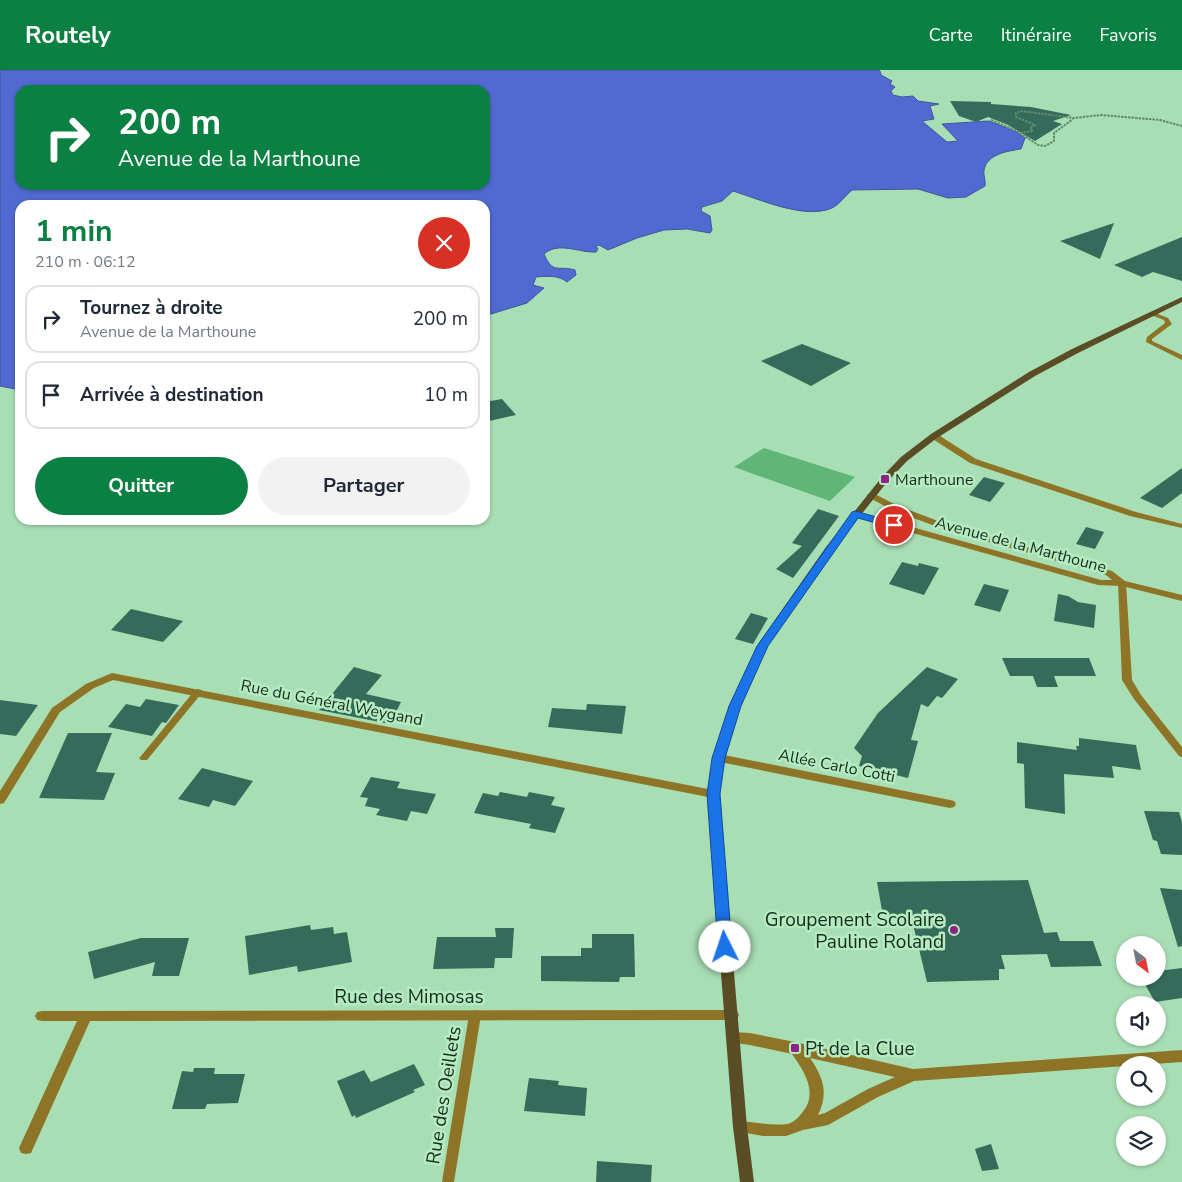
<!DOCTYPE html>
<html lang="fr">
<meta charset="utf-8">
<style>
body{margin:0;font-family:"Nunito Sans",sans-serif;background:#f2f2f3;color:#1f2937;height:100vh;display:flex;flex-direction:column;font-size:19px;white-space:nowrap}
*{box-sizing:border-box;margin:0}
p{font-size:16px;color:#747a83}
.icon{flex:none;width:28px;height:28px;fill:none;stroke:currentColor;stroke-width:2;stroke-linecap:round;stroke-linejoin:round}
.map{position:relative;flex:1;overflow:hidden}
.side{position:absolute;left:15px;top:130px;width:475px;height:325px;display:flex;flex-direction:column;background:#fff;border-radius:15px;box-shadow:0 1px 4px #0004}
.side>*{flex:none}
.banner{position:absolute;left:15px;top:15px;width:475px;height:105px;border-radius:15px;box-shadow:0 1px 4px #0004;background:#0b8043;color:#fff;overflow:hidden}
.needle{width:32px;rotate:148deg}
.fabs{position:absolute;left:1116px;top:866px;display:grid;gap:10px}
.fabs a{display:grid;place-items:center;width:50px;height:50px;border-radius:50%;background:#fff;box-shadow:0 1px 4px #0004;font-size:25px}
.pin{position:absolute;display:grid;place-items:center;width:42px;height:42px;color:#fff;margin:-21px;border:2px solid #fff;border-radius:50%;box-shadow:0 1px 5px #0007}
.me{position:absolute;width:55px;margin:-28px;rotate:356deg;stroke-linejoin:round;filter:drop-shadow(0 0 4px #0008)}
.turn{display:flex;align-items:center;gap:18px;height:105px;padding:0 20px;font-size:22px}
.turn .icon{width:65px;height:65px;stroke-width:2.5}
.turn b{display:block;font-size:35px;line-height:42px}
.round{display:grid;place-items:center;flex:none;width:52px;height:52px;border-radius:26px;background:#f2f2f3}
.headline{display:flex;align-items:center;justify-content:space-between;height:85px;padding:0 20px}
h1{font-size:30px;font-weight:700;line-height:38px;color:#0b8043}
.button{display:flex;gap:10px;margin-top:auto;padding:10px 20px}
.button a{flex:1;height:58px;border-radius:30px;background:#0b8043;color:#fff;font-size:20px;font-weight:700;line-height:58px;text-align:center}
.button a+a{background:#f2f2f3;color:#1f2937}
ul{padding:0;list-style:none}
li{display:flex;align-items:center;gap:15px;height:68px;margin:0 10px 8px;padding:0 10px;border:2px solid #e0e1e3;border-radius:15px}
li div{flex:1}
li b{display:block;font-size:19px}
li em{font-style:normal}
header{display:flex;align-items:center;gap:30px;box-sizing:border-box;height:70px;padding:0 25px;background:#0b8043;color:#fff}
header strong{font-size:24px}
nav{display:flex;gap:28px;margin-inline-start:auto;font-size:18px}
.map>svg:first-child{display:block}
.green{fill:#5fb677}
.water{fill:#5169d1;stroke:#40579b;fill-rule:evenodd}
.building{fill:#356b5a}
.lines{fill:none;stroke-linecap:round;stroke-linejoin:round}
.path{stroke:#63896b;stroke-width:2;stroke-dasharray:2.5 1;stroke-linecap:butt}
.lane{fill:#8d7426;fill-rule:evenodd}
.street{fill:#8d7426;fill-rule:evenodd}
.secondary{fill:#5a4d25;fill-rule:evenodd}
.route{fill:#1a73e8;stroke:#114b97}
.poi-dot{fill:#8d2287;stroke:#b5ebc0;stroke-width:2}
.labels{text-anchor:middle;stroke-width:5;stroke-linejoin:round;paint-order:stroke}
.poi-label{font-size:16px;fill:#172c1c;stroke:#b5ebc0;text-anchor:start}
.street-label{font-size:16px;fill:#172c1c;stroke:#b5ebc0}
.near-poi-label{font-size:19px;fill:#172c1c;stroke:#b5ebc0;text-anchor:end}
.near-street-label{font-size:19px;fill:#172c1c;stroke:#b5ebc0}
</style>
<header>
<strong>Routely</strong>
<nav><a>Carte</a><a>Itinéraire</a><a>Favoris</a></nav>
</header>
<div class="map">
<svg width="1182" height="1112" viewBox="0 0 1182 1112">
<rect width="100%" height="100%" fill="#a8deb4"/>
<path class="green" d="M764,378L855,407L830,431L734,397Z"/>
<path class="water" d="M0,0H877L880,1L881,5L892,11L890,14L895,17L891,21L893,25L902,27L913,26L918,31L939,34L930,36L934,49L922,51L947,72L958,71L942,54L989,51L1017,62L1025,68L1021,79C1008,81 987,84 984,100C983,105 986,110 985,116L966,127L948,128L918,119L852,120C846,125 839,135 832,138C805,150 759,129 733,121L722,131L702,137L701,141L710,146L712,160L710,163L687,159L664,160L637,168L608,180L599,175L596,176L598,179L596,182C579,183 559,171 544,184C553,205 558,195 575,200L576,205L567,212C559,205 546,206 536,207L533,215L544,218L527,233L491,244H485V135H20V320L0,316ZM20,20H485V115H20Z"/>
<g class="building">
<path d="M950,31L991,32V34L1031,37L1071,45L1053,51L1062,54L1035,71L1008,55L988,47L976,52L959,46Z"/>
<path d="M1114,153L1100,189L1060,171Z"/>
<path d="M1182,167V211L1153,202L1142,207L1114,195Z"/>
<path d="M802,274L851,293L811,316L761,291Z"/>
<path d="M502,329L516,345L485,352V332Z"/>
<path d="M1182,398V423L1162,438L1140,428Z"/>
<path d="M984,407L1005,413L990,432L969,425Z"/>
<path d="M818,439L839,446L793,508L776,499L802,476L792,473Z"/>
<path d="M1086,457L1104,462L1095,479L1076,474Z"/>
<path d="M902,492L918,496L919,493L939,498L924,525L889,514Z"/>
<path d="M984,514L1009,520L1000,542L974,535Z"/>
<path d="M1058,524L1068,526L1078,532L1096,535L1094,558L1054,551Z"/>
<path d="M131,539L183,551L163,572L111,560Z"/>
<path d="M751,543L768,548L753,574L735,569Z"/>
<path d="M1002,588H1089L1096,606H1054L1058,617H1037L1033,606H1010Z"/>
<path d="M354,597L382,605L366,624L401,632L390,654L319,640Z"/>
<path d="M927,597L958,609L942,628L937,626L928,637L921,634L911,670L918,671L908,708L859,696L862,686L854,678L878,643Z"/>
<path d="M146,629L179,635L166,653L162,652L152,666L108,657L126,634L140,637Z"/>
<path d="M0,630L38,635L16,666L0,664Z"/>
<path d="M587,634L626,636L622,664L548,657L552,638L586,640Z"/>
<path d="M68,663H112L96,702L115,703L104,730L39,728Z"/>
<path d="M1079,668L1136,675L1141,700L1112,696L1114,708L1064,704L1065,744L1025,738L1024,694L1017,693V672L1077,680L1076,676H1079Z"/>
<path d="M202,698L253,711L235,736L213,730L209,737L178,729Z"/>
<path d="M371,707L400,712L397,718L436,724L427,744L411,741L407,751L376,745L380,739L365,736L368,728L360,727Z"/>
<path d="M500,722L527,727L529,722L555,727L551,735L565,738L555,763L529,758L531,754L474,743L483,723L498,726Z"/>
<path d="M1144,741L1179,742L1182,752V785L1161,784L1157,771L1153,770Z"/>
<path d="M1028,810L1044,863L1057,862L1060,871H1093L1102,896L1051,897L1047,884L1001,885L1005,899H999V910L927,912L911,846H883L877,812Z"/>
<path d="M1160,818L1182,820V876L1178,877Z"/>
<path d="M310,855L311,860L333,857L334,864L347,862L352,892L298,902L297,896L249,905L245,866Z"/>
<path d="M495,858H514L512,888H495L494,898L433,899L437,867H496Z"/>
<path d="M592,864H634L635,907H620L619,912L541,911V886H581V878H592Z"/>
<path d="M141,868H189L179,906H152L155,892L94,909L88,882Z"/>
<path d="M1182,898V928L1155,932L1142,909L1158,908V901Z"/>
<path d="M414,994L425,1015L413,1020L415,1022L356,1048L355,1045L352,1047L337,1011L364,1000L371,1012Z"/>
<path d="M194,998H215L214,1004H245L238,1033L207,1034L205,1039H172L182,1001L193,1002Z"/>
<path d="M529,1008L559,1011L558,1015L587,1018L585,1046L524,1041Z"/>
<path d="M991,1074L999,1099L982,1101L975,1079Z"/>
<path d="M597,1091L652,1095L651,1112H596Z"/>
</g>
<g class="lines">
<g class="path">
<path d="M991,50L1017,61L1038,75L1045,76L1054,71V63L1073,49"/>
<path d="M1020,63L1033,61L1030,58L1035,55L1016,47V43L1021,41L1074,48L1101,45L1160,50L1182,56"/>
</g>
<g class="lane">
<path d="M1153,242L1168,248L1172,254L1152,269V271L1182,285V290L1146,272L1147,267L1165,253L1164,250L1151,245L1150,244Z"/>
<path d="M931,364H937L976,389L1136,442L1182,454V458L1130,446L970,393L931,368Z"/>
<path d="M1122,510L1126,513L1132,610L1141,625L1182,677V687L1179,686L1134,629L1122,610L1118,513Z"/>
<path d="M198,619L201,620L203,622L201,624L147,690H141L139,688L141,686L195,620Z"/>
<path d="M475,940L479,942L481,945L454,1112H442L469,945L471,942Z"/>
</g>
<g class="street">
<path d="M871,422L898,436L949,455L1112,501L1125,511L1182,525V531L1122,516L1098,515L852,446L850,444L855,441L1101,510H1112L1106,505L943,459L892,440L868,427L867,425Z"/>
<path d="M112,603L713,720L717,721L719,724L717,727L713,728L113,610L94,618L60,642L4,733L0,734V721L52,638L86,614Z"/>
<path d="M719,684L950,730L954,731L956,734L954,737L950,738L715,691L713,688L715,685Z"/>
<path d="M732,940L737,941L739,945L737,949L732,950L90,951L31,1083L26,1084L21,1083L19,1078L77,951H42L37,950L35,946L37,942L42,941Z"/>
<path d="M733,962L750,963L795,972L913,999L1182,980V992L914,1011L878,1027L828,1055L803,1060L786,1066H763L735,1061L733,1057L735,1053L740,1051C755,1052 772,1056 787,1054C793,1053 798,1048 802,1043C819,1023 804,1001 792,984L750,975L728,972L726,968L728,964ZM810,988L895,1007L868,1019L825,1043L818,1045C829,1023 823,1007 810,988Z"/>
</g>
<path class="secondary" d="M1182,227V232L1078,283L1035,306L937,368L907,391L888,411L832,481L767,576L740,636L725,688L719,724L747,1057L754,1112H740L733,1057L707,724L713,688L730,636L757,576L826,477L882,407L901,387L931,364L1029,302L1072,279Z"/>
</g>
<path class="route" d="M855,441L898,453L899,455L894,458L858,448L768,576L741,636L725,688L720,724L732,877L730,881L725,883L720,881L718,877L707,724L712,688L729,636L757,576L852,442Z"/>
<g class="poi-dot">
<rect x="880" y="404" width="10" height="10" rx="2.5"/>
<circle cx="954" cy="860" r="5"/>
<rect x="790" y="973" width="10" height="10" rx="2.5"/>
</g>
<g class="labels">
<g class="poi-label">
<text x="895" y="415">Marthoune</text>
</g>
<g class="street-label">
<text transform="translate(1021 474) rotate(15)" y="6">Avenue de la Marthoune</text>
<text transform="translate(332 632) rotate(11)" y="6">Rue du Général Weygand</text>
<text transform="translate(837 695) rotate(11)" y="6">Allée Carlo Cotti</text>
</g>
<g class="near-poi-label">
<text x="944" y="856">Groupement Scolaire<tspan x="944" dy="22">Pauline Roland</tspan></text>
<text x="805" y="985" text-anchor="start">Pt de la Clue</text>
</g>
<g class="near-street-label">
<text x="409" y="933">Rue des Mimosas</text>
<text transform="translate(443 1025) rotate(-81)" y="7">Rue des Oeillets</text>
</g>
</g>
</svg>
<div class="fabs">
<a><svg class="needle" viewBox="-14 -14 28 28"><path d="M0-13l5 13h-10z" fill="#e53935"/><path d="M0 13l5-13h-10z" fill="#747a83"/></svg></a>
<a><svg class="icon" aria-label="sound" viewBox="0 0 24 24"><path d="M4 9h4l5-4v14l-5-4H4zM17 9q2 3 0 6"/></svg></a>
<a><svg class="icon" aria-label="search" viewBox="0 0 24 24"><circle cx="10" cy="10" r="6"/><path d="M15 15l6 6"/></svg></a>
<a><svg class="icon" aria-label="layers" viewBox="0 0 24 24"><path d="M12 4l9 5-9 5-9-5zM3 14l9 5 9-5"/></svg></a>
</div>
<div class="pin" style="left:894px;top:455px;background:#d93025"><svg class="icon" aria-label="arrive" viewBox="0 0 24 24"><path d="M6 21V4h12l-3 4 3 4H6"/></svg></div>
<svg class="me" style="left:725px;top:877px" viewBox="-20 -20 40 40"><circle r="19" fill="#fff"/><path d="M0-13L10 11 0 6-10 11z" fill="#1a73e8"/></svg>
<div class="banner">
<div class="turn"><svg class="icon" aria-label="right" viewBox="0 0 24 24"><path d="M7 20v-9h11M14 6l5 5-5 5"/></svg><div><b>200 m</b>Avenue de la Marthoune</div></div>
</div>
<section class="side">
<div class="headline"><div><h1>1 min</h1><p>210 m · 06:12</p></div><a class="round" style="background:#d93025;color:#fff"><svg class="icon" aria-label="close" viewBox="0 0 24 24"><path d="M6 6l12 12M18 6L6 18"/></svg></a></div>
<ul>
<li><svg class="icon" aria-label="right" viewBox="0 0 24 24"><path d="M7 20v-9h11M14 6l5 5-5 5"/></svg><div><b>Tournez à droite</b><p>Avenue de la Marthoune</p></div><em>200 m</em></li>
<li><svg class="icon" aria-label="arrive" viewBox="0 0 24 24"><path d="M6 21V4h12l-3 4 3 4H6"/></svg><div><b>Arrivée à destination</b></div><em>10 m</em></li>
</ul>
<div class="button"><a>Quitter</a><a>Partager</a></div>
</section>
</div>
